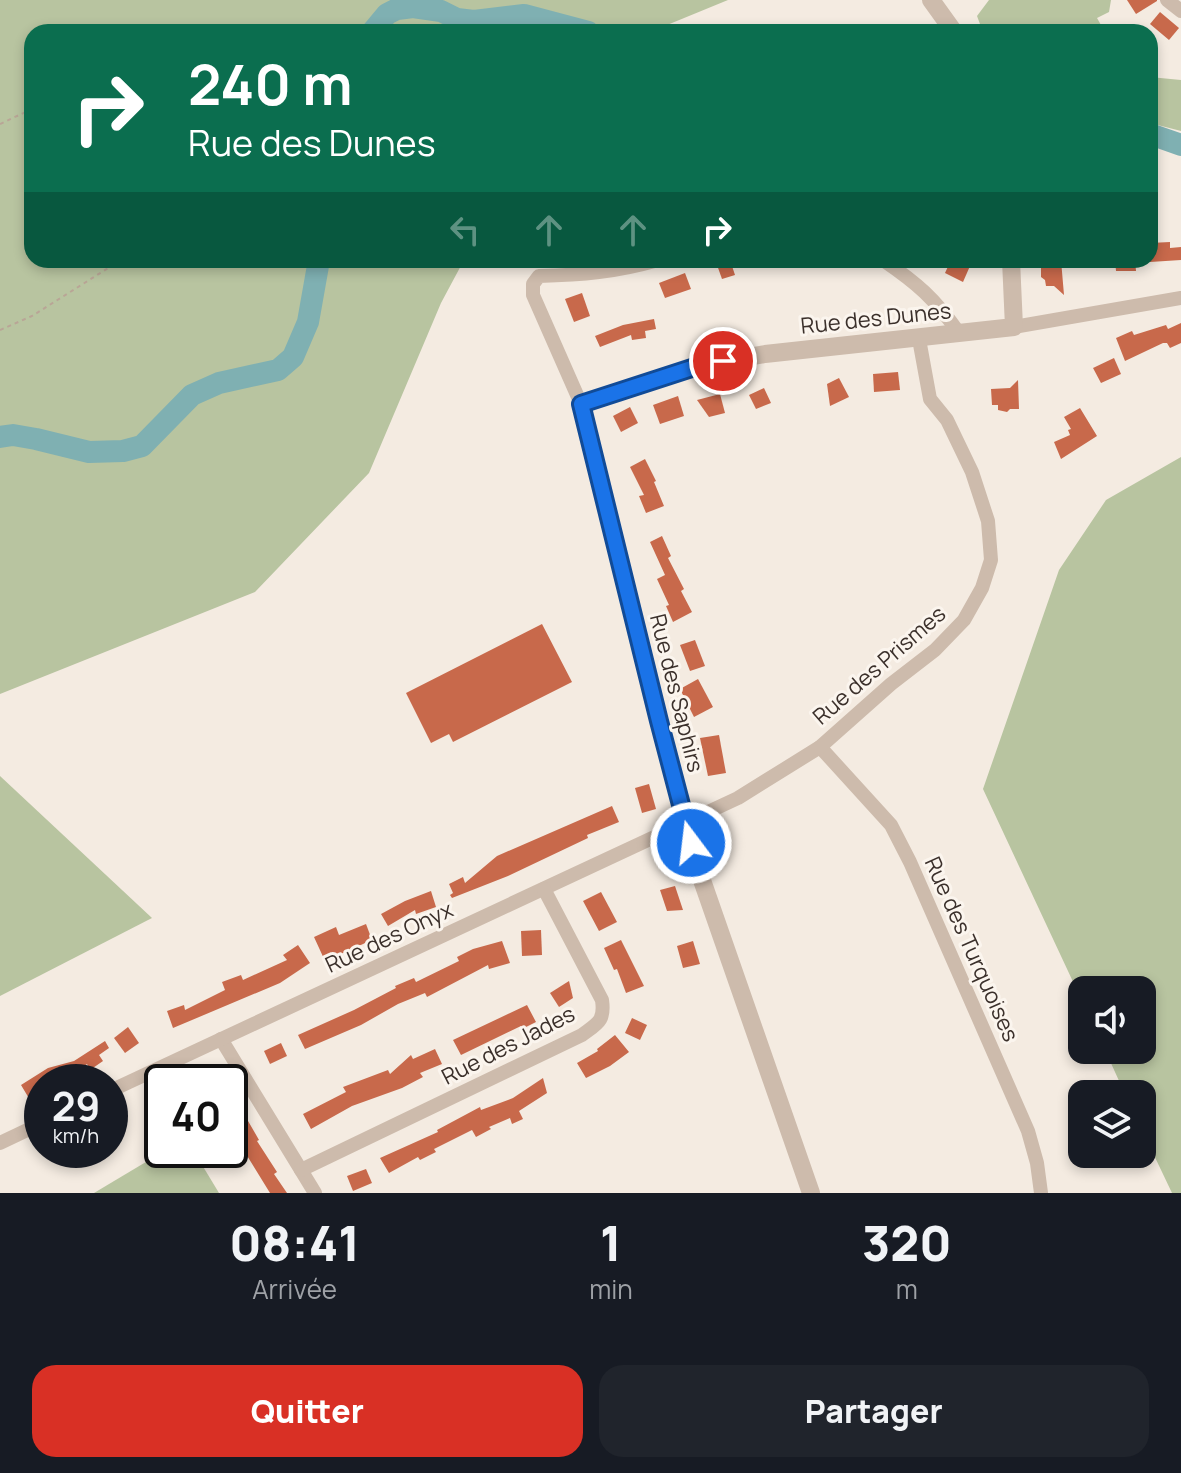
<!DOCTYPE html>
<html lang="fr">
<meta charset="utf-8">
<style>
body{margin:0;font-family:Manrope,sans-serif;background:#20242c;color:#f1f3f6;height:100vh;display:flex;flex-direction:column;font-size:30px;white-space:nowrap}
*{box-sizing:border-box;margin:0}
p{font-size:26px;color:#9ea1a6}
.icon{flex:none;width:44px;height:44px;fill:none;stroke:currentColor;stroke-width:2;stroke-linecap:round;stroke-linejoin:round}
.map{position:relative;height:1193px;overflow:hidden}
.details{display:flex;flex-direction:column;background:#171b24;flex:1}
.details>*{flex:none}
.guide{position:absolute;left:24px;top:24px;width:1134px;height:244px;border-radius:24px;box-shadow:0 4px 12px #0003;background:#0b6e4f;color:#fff;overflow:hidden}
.tools{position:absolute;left:1068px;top:976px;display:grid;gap:16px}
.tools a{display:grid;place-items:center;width:88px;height:88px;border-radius:16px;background:#171b24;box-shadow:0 4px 12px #0003;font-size:40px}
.speed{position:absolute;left:24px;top:1064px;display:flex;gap:16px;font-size:40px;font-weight:700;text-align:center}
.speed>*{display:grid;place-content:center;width:104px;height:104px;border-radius:50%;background:#171b24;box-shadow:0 4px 12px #0003;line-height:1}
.speed small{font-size:20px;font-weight:400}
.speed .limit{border:4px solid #111;border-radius:12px;background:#fff;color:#111}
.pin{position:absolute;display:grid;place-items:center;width:68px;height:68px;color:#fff;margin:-34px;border:4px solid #fff;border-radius:50%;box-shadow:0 2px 8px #0007}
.me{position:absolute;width:88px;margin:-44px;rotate:345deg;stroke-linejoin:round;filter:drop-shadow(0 0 6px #0008)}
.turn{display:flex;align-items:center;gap:28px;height:168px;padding:0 32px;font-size:36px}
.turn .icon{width:104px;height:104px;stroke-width:2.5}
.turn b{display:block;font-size:56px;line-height:68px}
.lanes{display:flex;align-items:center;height:76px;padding:0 32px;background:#0003;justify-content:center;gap:40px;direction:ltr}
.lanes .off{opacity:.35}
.eta{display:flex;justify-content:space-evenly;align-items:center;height:136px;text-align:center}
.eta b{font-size:48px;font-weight:800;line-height:56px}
.button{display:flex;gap:16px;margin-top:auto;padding:16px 32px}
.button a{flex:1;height:92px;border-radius:24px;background:#d93025;color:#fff;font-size:32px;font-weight:800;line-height:92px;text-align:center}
.button a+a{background:#20242c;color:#f1f3f6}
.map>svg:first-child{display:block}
.green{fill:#b8c4a0}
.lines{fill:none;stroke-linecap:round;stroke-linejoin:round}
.river{stroke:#7fb0b2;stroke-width:22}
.building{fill:#c8694b}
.path{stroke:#b9a596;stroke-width:2;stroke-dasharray:4 4;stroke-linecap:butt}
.minor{stroke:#cdbbac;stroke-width:14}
.tertiary{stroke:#cdbbac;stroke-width:18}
.route-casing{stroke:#114b97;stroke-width:20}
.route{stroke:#1a73e8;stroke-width:14}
.labels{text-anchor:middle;stroke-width:6;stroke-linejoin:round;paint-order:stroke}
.street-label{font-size:22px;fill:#3b302b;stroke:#fbf5ee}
</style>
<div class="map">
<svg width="1181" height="1193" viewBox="0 0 1181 1193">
<rect width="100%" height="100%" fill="#f4ebe1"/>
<g class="green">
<path d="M0,0H728L650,32H32V260H464L441,303L369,473L255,592L0,694Z"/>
<path d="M989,0H1111L1109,12L1097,18L1105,32H983L977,16Z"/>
<path d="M1150,77L1181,80V131L1150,123Z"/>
<path d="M1181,457V1193H1172L1142,1130V1094H1125L1105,1050H1142V990H1082V1001L983,789L1059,570L1106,500Z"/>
<path d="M0,776L152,918L0,996Z"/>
<path d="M166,1150H193L219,1193H94Z"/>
</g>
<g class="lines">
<g class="river">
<path d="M372,32L387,14L397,9L413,7L441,11L457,19L474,21L524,15L588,32"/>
<path d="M1150,134L1181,145"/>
<path d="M0,437L13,435L36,439L89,452L123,451L142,446L192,395L219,383L278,370L293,357L308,322L319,260"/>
</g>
</g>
<g class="building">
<path d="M1127,0H1157V1L1136,14Z"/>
<path d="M1160,12L1179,28L1169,40L1150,24Z"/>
<path d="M1170,242V248L1181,247V260L1150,262V243Z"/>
<path d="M730,260L735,275L722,279L717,265Z"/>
<path d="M951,260L970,266L963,282L945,273Z"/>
<path d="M1041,260H1061L1064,295L1054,286H1046L1045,280L1041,277Z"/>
<path d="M1115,260H1135L1136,271H1116Z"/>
<path d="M685,273L691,289L665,298L659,283Z"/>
<path d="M582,293L590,316L574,322L565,299Z"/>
<path d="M654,319L656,329L645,331L646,338L632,340L631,335L600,347L595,336L623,325Z"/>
<path d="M1181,323V343L1170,348L1167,343H1163L1125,361L1116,338L1132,331L1134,335L1166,325L1168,329Z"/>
<path d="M1114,358L1121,374L1101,383L1093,368Z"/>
<path d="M898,372L900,390L874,392L873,374Z"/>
<path d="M839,378L849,397L830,406L827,384Z"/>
<path d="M1018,380L1019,409H1010L1007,412L998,410V405H992L991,389L1010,388Z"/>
<path d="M764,388L771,403L756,409L749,395Z"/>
<path d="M720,394L725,413L709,417L697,400Z"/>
<path d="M678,396L684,416L660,424L653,405Z"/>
<path d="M630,407L638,423L621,432L613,416Z"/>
<path d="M1080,408L1097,436L1061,459L1054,442L1070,435L1068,430L1071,429L1064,417Z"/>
<path d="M645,459L656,481L654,482L664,506L646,513L639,496L644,495L630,467Z"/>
<path d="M662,536L671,556L668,558L684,589L681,591L692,612L673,622L666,606L669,605L657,579L665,575L650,542Z"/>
<path d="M542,624L572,682L453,742L449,734L431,743L406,693Z"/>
<path d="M695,640L705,666L690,671L680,645Z"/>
<path d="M698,679L713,707L694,717L680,689Z"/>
<path d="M719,735L726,773L708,776L700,738Z"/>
<path d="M649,784L656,809L642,813L635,788Z"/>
<path d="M612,806L619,822L587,835L588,838L508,876L452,898L450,895L453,893L449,884L463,877L465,883L497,856Z"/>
<path d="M675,886L683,910L667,911L660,890Z"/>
<path d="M431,891L436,907L416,914L415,910L388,926L381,914L405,901Z"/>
<path d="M601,892L617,922L599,931L583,901Z"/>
<path d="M366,924L372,940L325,961L314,937L336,927L339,935Z"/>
<path d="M541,930L542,955L522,956L521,931Z"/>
<path d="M621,940L644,986L626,993L617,969L614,970L604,948Z"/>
<path d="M502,941L510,963L489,969L488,965L427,997L425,993L398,1004L361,1025L305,1049L298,1035L354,1010L396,988L395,986L414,978L416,982L459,961L457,957L473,949Z"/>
<path d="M693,941L700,964L683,968L677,946Z"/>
<path d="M298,945L310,963L280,983L173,1028L167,1011L184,1005L185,1010L225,990L222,982L241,975L243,980L287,960L283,955Z"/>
<path d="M569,981L573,998L559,1007L550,993Z"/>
<path d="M527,1005L536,1022L522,1029L521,1026L461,1055L453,1040Z"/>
<path d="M632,1018L647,1025L640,1040L625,1033Z"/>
<path d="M128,1027L139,1043L125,1053L114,1038Z"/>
<path d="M615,1035L629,1052L610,1066L586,1078L577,1063L598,1051L597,1049Z"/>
<path d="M105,1041L109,1048L99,1055L103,1061L90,1070L87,1064L62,1082H42V1093L30,1100L21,1085L48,1068L74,1061Z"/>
<path d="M281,1043L287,1056L270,1064L264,1051Z"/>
<path d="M435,1049L442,1064L420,1073L423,1077L402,1088L352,1106L311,1129L303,1114L346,1092L343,1087L388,1070L390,1074L411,1055L413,1059Z"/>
<path d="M543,1078L547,1093L519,1111L523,1119L512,1124L510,1118L489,1127L491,1129L476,1137L472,1130L434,1149L436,1152L420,1160L418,1157L389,1173L380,1158L438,1132L437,1130L480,1107L481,1110L513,1098Z"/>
<path d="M244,1114L259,1140L257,1141L277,1172L274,1174L287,1193H270L230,1128V1121Z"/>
<path d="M366,1169L372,1183L353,1191L347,1176Z"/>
</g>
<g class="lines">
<g class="path">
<path d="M0,124L32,109"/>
<path d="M0,330L32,316L121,260"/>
</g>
<g class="minor">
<path d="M1167,0L1181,11"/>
<path d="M883,260C918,284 934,298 959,333"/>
<path d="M1014,327L1181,298"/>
<path d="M581,404L533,295V284L539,276C582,275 616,272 658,260"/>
<path d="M820,747L891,825L910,862L1028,1131L1037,1163L1041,1193"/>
<path d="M221,1039L315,1193"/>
<path d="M110,1091L738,798L820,747L891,684L935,650L964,620L982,588L991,560L988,521L972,472L947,420L930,399L919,339"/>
<path d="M0,1143L42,1123"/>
<path d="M301,1170L582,1035C598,1023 605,1021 602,1000L544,889"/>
</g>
<g class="tertiary">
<path d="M931,0L954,32"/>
<path d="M811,1193L696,863L659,721L581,404L701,365L765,354L1014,327L1011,260"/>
</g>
</g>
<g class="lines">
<defs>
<path id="route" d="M691,843L659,721L581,404L701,365L723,361"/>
</defs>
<use href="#route" class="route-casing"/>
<use href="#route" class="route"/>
</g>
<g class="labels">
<g class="street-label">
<text transform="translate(876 318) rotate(-6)" y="8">Rue des Dunes</text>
<text transform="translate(879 665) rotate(-41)" y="8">Rue des Prismes</text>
<text transform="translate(677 693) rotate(76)" y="8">Rue des Saphirs</text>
<text transform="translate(389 937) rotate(-25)" y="8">Rue des Onyx</text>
<text transform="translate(972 949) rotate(66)" y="8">Rue des Turquoises</text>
<text transform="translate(508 1045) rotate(-27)" y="8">Rue des Jades</text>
</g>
</g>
</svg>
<div class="tools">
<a><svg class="icon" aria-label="sound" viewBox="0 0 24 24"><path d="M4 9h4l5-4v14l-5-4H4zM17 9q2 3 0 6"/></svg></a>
<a><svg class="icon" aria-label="layers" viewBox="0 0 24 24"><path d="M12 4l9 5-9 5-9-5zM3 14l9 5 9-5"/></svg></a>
</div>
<div class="speed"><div>29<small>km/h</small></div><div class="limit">40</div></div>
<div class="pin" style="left:723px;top:361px;background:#d93025"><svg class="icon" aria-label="arrive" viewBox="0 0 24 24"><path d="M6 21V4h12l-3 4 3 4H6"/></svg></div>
<svg class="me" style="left:691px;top:843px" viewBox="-20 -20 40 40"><circle r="17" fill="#1a73e8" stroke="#fff" stroke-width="3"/><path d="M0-11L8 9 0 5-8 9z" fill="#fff"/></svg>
<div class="guide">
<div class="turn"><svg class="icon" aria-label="right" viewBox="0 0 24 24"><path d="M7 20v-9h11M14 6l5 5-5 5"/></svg><div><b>240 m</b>Rue des Dunes</div></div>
<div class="lanes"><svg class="icon off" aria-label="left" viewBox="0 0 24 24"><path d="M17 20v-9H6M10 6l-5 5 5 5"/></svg><svg class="icon off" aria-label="ahead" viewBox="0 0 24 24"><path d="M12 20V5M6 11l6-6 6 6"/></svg><svg class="icon off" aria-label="ahead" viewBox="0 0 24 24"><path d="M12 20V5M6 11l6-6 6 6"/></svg><svg class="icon" aria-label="right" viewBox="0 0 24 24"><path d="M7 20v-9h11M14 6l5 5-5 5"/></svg></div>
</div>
</div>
<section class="details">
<div class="eta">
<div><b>08:41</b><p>Arrivée</p></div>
<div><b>1</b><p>min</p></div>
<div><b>320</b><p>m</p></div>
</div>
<div class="button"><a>Quitter</a><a>Partager</a></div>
</section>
